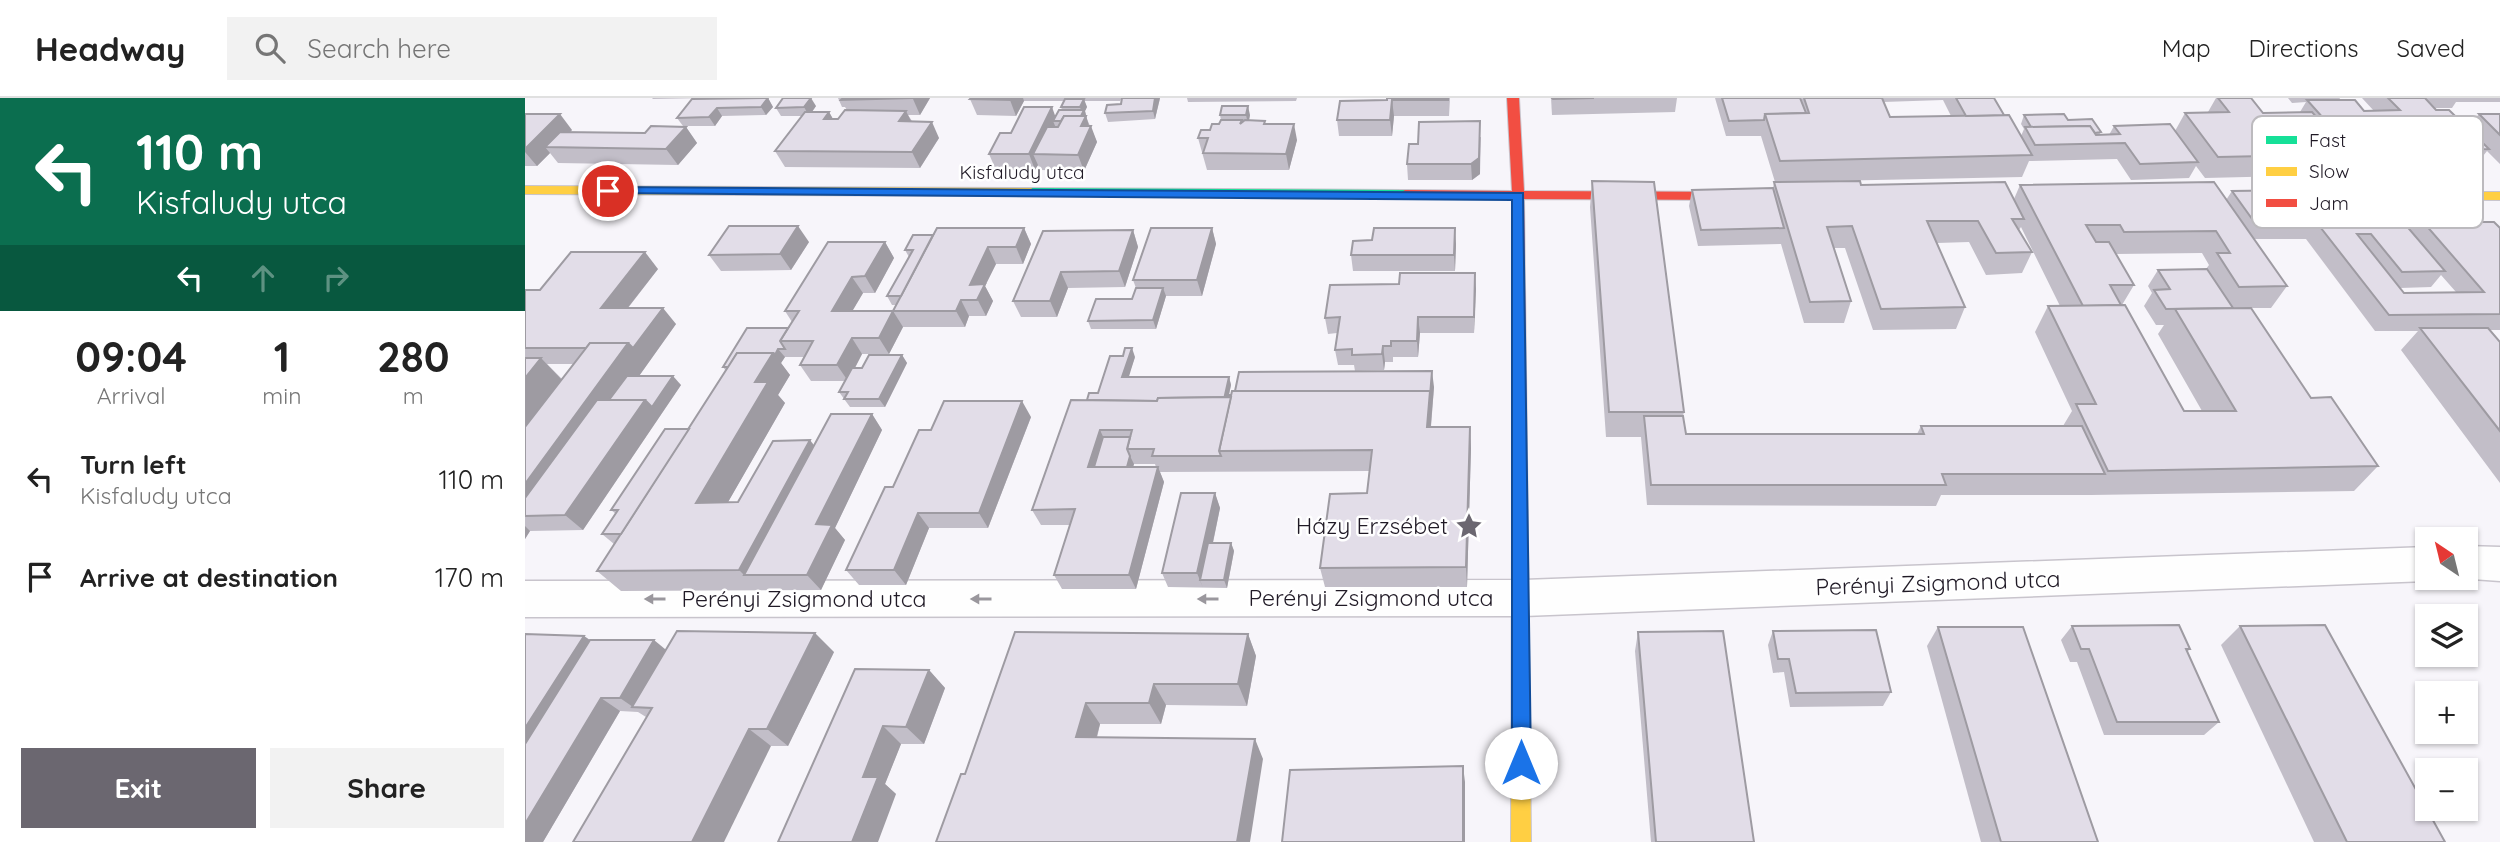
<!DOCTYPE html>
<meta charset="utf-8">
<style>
body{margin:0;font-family:Quicksand,sans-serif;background:#f2f2f2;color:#222;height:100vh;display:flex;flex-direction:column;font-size:26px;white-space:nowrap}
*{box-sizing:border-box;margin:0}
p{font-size:23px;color:#767676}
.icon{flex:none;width:38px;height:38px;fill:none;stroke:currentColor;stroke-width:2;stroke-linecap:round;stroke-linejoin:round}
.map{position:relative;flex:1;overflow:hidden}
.sheet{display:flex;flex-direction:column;background:#fff;width:525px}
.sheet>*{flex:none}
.hud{background:#0b6e4f;color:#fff;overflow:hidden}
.needle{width:46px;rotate:325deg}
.tools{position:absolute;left:1890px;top:429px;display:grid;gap:14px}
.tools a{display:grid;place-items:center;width:63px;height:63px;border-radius:0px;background:#fff;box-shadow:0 2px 5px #0004;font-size:35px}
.pin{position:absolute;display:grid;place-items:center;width:60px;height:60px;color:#fff;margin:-30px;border:4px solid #fff;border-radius:50%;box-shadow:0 2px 7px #0007}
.me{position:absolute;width:77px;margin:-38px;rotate:0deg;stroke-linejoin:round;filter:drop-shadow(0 0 5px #0008)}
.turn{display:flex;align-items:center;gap:24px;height:147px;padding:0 21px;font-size:32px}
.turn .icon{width:91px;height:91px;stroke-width:2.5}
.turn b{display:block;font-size:49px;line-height:60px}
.lanes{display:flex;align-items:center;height:66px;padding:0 21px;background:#0003;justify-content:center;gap:35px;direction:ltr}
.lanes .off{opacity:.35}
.eta{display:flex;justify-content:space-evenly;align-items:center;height:119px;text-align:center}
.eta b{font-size:42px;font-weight:700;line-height:49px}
.primary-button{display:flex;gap:14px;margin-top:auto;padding:14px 21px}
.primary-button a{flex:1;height:80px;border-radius:0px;background:#6b6770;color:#fff;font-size:28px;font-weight:700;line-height:80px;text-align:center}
.primary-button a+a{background:#f2f2f2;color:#222}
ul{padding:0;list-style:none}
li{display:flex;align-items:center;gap:21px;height:98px;padding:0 21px}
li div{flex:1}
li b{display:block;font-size:26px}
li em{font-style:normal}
header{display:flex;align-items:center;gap:42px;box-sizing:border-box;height:98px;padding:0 35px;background:#fff;border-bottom:2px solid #e0e0e0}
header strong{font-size:33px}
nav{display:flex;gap:38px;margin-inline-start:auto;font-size:24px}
.search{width:490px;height:63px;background:#f2f2f2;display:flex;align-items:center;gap:18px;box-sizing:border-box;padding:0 24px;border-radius:0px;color:#767676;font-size:26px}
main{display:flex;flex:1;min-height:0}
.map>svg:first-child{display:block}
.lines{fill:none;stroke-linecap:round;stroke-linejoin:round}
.street-casing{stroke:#c8c4cc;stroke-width:3}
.fast-casing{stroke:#c8c4cc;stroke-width:2}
.slow-casing{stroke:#c8c4cc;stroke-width:2}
.jam-casing{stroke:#c8c4cc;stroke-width:2}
.street{fill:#fefefe;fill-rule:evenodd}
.fast{fill:#16e098;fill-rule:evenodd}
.slow{fill:#ffcf43;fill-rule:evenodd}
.jam{fill:#f24e42;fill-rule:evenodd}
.wall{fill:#c2bec8;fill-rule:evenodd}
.shaded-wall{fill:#9e9ba2}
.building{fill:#e2dde8;stroke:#9e9ba2;stroke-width:2}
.oneway{fill:#9a979d}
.route{fill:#1a73e8;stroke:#114b97;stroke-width:2}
.labels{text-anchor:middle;stroke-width:5;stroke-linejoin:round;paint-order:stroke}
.far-street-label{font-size:19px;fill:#201a26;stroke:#fff}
.poi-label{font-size:23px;fill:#201a26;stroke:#fff;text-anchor:end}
.street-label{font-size:23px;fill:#201a26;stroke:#fff}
.key{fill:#fff;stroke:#bcbabe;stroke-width:2}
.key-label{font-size:19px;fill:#201a26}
</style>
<header>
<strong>Headway</strong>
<div class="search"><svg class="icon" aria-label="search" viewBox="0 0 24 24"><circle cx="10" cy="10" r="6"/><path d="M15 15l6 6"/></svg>Search here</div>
<nav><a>Map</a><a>Directions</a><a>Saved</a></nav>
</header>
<main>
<section class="sheet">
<div class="hud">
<div class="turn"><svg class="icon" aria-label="left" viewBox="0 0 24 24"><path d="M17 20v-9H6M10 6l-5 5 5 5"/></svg><div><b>110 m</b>Kisfaludy utca</div></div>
<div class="lanes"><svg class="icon" aria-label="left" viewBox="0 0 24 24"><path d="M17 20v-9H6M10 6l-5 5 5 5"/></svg><svg class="icon off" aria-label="ahead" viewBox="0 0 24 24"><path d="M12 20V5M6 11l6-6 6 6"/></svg><svg class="icon off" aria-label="right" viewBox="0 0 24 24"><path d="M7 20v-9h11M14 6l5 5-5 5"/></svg></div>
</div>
<div class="eta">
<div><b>09:04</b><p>Arrival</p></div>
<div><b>1</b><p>min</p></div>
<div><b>280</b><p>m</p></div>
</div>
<ul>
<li><svg class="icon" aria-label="left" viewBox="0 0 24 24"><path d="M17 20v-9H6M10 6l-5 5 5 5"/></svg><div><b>Turn left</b><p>Kisfaludy utca</p></div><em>110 m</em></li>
<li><svg class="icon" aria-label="arrive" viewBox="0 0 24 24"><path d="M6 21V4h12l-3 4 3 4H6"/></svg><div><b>Arrive at destination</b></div><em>170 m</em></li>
</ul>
<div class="primary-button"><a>Exit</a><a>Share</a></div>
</section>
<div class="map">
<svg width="1975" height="744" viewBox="0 0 1975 744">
<rect width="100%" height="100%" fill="#f7f5fa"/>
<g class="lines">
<defs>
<g id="street">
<path d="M1941,448L1975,449V483L1933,480H1941Z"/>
<path d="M1902,449V480H1913L1902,483L996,518L0,519V483L996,482Z"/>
</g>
<path id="fast" d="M506,90L880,92L886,96L880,100L502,97V91Z"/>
<g id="slow">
<path d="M0,88L506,90L512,94L506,98L0,96Z"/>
<path d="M1816,94H1975V102L1812,101V95Z"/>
<path d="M995,436L1001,438L1003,443L1006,744H986L987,443L989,438Z"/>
</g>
<path id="jam" d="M982,0H994L999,93L1217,94L1223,98L1217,102L999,101L1003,443L1001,448L995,450L989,448L987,443V100H880L874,96L880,92L987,93Z"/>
</defs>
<use href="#street" class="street-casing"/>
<use href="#fast" class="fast-casing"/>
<use href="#slow" class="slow-casing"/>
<use href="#jam" class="jam-casing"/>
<use href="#street" class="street"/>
<use href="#fast" class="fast"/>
<use href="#slow" class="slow"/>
<use href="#jam" class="jam"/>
</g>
<g class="wall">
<path d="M127,0H180L128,1Z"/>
<path d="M243,0L248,9L241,17L197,18L190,28H158L152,20L167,1Z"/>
<path d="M313,0H405L395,17H383L387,23L414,40L395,70L260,69L250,53L277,18H256L251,10L291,8L287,14H304L308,21H313L322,12L320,9H317Z"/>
<path d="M446,0H597L595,3H559L562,9L560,13L562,21L572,44L559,73L515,72L513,67L510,72H471L464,56L486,35L530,18L537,12L536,9L539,3H499L491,18L452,17L445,1Z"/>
<path d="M635,0L630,21L583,24L580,15L596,6Z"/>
<path d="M662,0H772L771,3L663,4Z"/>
<path d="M862,0H925L924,18H869L867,38H814L812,22L862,2Z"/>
<path d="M1026,0H1152L1150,14L1027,17Z"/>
<path d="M1190,0H1469L1479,17L1496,38L1499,31L1496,26L1499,17L1543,22L1576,34L1574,37H1584L1589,28L1650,33L1660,15L1683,14L1691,0H1726L1738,15L1775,14L1781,4L1767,5L1763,0H1815L1814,2L1839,13H1849L1837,0H1975V4H1931L1927,10H1910L1943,30L1954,16H1975V66L1962,53L1951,67L1864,68L1853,56H1824L1809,77L1680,80L1671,68L1664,80L1606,82L1592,61L1504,63L1497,79L1250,84L1336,87L1489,101L1495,87L1701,102L1707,93L1882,116L1886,110L1937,124L1975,130V232H1965L1975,244V385L1876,252L1893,233H1850L1781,141H1729L1762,188L1746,210H1726L1786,300L1853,368L1829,393L1566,397H1416L1411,408L1122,407L1116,339H1081L1065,109L1067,83L1159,314L1158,318L1161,336H1392L1396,328H1538L1547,313L1510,234L1523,208H1535L1496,129L1494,132L1507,154L1497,175L1461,177L1444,144L1412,145L1440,209L1431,231L1348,232L1320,150H1309L1326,203L1319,225H1279L1256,146L1173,148L1164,108L1167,92L1248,90L1249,84H1250L1236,38H1201ZM1418,2L1426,18L1365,19L1358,4ZM1677,155L1684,167L1681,171L1633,172L1623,188L1627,195L1619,208L1631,227H1639L1633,236L1677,313H1659L1597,207L1609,187L1591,156ZM1916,177L1931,194L1879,195L1875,190L1906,189Z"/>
<path d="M0,16L47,32L45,34L120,35L161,29L172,45L153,67L33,65L25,55L12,68H0Z"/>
<path d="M695,17H725L724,23H740V26L772,42L764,72H682L673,40L694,26L696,22Z"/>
<path d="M956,39L955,76L947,82H883L882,66L893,46Z"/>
<path d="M499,130L506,146L498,166H471L460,188L468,203L461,218H444L440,229H378L364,256H337L330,270H337L377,257L382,265L360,309H325L314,294L320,283H286L275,267L279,259H260L256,265L265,277L253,297L260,305L203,404H213L289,348L347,316L357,332L310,430L320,442L296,492L96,493L72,473L89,446L77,436L91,416L86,412L164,331L201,273L198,269L263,230L267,224L260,213L360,144L369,160L350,195H338L327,213H368L371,207H367L362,198L384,159L380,152L408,137Z"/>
<path d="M687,130L691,146L677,198H641L631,231H566L563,223L607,201L611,190L608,182Z"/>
<path d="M608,132L613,149L600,189L543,190L532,219H496L488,203L518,133Z"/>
<path d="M284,144L266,172L196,173L184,157Z"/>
<path d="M931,146L930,173H828L826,157Z"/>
<path d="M133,171L103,210L151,226L114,278L156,287L58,432L5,433L0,441V192H15ZM22,266H48L37,281Z"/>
<path d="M950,175L949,235H895L893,259H868V264H860L859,272L830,273L829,267H813L810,252L812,235L803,236L800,220L874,186Z"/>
<path d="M610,259L603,279H704L706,287L704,297L909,289L906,329H945L946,350L942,489H800L795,470L842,395L844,373L635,374L639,384L611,491H537L529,477L545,427H516L507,412L573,295ZM609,366H630L631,369H608Z"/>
<path d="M506,319L463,430H404L381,487H334L321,472L368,389L406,332Z"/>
<path d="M690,395L695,410L688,445H706L709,453L702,490L643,489L637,475Z"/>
<path d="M1547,528L1665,551L1662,554L1694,624L1679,637H1579L1552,564H1545L1536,542Z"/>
<path d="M1715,528L1920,744H1789L1696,547Z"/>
<path d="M1413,529L1573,744H1456L1402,548Z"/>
<path d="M1248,533L1366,594L1358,608L1265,609L1259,574L1248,575L1243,547Z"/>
<path d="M490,534L723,536L731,558L722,608L641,607L636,626H575L572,640L738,661L440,676Z"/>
<path d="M1113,534L1229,744H1126L1110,553Z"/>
<path d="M59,538L65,542L141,552L309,554L263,648H246L121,619L113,614L95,613L18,744H0Z"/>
<path d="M404,572L420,590L399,646H376L360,686L371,696L253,744Z"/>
</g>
<g class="shaded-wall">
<path d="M243,0L248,9L241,17L236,9Z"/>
<path d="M286,0L291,8L284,18L279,9Z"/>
<path d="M388,0H405L395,17L388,1Z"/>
<path d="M486,0H498L499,3L491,18L485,2Z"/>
<path d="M630,0H635L630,21L628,13Z"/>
<path d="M559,1L562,9L560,13L562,21L565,31L566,28L572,44L559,73L553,57L554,23L557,16L555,9Z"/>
<path d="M867,2L869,18L867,38L865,22Z"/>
<path d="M723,8L725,17L723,26L721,17Z"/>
<path d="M527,9L532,23H528L531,30L508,56L513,67L510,72L504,56Z"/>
<path d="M192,10L197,18L190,28L184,19Z"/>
<path d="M381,13L389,29L374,23Z"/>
<path d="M304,14L313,30L299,21Z"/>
<path d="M35,16L47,32L30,49H20L25,55L12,68L0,54V51Z"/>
<path d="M955,23V76L947,82L946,66Z"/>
<path d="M407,24L414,40L395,70L387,54Z"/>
<path d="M769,26L772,42L764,72L761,56Z"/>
<path d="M161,29L172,45L153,67L141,51Z"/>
<path d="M273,128L284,144L266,172L255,156Z"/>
<path d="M499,130L506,146L498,166L491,149Z"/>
<path d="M687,130L691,146L677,198L672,182Z"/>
<path d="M930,130L931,146L930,173L929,157Z"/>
<path d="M608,132L613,149L600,189L594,173Z"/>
<path d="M360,144L369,160L350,195L340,178Z"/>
<path d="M463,149L471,166L460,188L468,203L461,218L445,187Z"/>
<path d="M120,154L133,171L90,226L76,210Z"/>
<path d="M536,174L543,190L532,219L525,203Z"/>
<path d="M950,175L951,191L949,235V219Z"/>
<path d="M327,179L338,195L318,229L307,213Z"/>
<path d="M638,190L641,198L631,231L628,222Z"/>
<path d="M436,202L444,218L440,229L431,213Z"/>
<path d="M138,210L151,226L92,309L0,418V386L103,245Z"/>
<path d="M368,213L378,229L364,256L354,240Z"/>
<path d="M893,219L895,235L893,259L892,243Z"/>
<path d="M327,240L337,256L323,283L312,267Z"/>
<path d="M858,248L860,264L859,272L857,256Z"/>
<path d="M607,250L610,259L601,288L597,279Z"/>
<path d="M253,251L260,259L256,265L265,277L253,297L260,305L191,425L171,405L230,284L248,255Z"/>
<path d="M377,257L382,265L360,309L354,301Z"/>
<path d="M16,260L37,282L0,330V280Z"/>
<path d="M907,273L909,289L904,350L902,329Z"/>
<path d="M148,278L156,287L58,432L40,417L120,302Z"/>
<path d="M704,279L706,287L702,305L700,297Z"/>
<path d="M497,303L506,319L463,430L454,415Z"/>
<path d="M347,316L357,332L310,430L320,442L296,492L282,477L291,426Z"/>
<path d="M945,329L946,350L942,489L941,469Z"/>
<path d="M575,332L582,347L573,376L563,369Z"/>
<path d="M285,342L301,363L219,477L214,472Z"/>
<path d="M605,358L609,366L603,384L600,376Z"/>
<path d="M633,369L639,384L611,491L604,477Z"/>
<path d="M690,395L695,410L680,482H675L678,490L672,475Z"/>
<path d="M393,415L404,430L381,487L369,472Z"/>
<path d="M0,428L5,433L0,441Z"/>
<path d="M706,445L709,453L702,490L699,482Z"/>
<path d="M290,535L309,554L263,648L242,631Z"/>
<path d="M723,536L731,558L722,608L713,586Z"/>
<path d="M59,538L84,556L0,693V630Z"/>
<path d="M129,542L146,556L108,609L95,600Z"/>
<path d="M404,572L420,590L399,646L381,629Z"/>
<path d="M629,586L641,607L636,626L624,605Z"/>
<path d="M76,600L95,613L18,744H0V726Z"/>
<path d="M561,605L575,626L566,660L551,639Z"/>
<path d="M358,628L376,646L360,686L371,696L353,744H327L338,679Z"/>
<path d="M224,631L246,648L199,744H167Z"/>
<path d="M730,641L738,661L725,744H712Z"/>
<path d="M938,668L940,684V744H938Z"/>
</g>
<g class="building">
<path d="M243,0L236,9L192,10L184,19L152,20L167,1Z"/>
<path d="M258,0H286L279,9L251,10Z"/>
<path d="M318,0H388L316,2Z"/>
<path d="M446,0H486L485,2L445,1Z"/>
<path d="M597,0H630L628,13L580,15L582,7L596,6Z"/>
<path d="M862,0H923V2H867L865,22H812L815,3L862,2Z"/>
<path d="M1027,0H1069L1028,1Z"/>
<path d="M1197,0H1275L1281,15L1240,16L1239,22L1204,23Z"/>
<path d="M1279,0H1357L1365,19L1484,17L1507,57L1255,63L1240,16L1284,15Z"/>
<path d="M1431,0H1469L1479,17L1441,18Z"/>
<path d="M1693,0H1726L1738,15L1787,14L1824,56L1693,59L1660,15L1704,14Z"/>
<path d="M1863,0H1900L1911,12H1924L1964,51L1876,52L1865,40H1816L1782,2H1830L1839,13L1875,12Z"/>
<path d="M540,1H559L555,9H536Z"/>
<path d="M697,8H723L721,17H695Z"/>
<path d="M499,9H527L504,56H464L475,35H486Z"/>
<path d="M320,12L381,13L374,23L407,24L387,54L250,53L280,14H304L299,21H313Z"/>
<path d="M534,12H559L556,18H539L536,23H528Z"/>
<path d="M0,16H35L0,51Z"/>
<path d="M1539,16L1543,22L1567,21L1576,34L1570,35L1565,28L1506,29L1499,17Z"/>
<path d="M1954,16H1975V37Z"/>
<path d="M539,18H561L556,28H566L553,57L508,56L522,29H533Z"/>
<path d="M696,22H717L715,26L720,22L740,23L739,26H769L761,56L678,55L683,40H673L676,32H685L687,26H694Z"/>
<path d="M955,23L954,60L946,66H882L884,46H893L894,24Z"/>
<path d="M1645,26L1673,64L1615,66L1600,45L1510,47L1500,29L1565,28L1571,37L1595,36L1589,28Z"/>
<path d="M126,28L161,29L141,51L20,49L35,34L120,35Z"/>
<path d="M1067,83L1129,84L1159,314H1084Z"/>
<path d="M1335,83L1336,87L1480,84L1499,121H1487L1507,154L1471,155L1453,123H1402L1440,209L1356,211L1327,128L1302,129L1326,203L1285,204L1249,84Z"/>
<path d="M1689,84L1762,188L1714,189L1692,155H1705L1691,133L1599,134L1595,127H1561L1571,144H1584L1609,187H1585L1596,207L1558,208L1495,87Z"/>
<path d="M1248,90L1259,130L1176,132L1167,92Z"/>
<path d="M1861,91L1885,118H1873L1920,173L1877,174L1846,136H1832L1879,195L1959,194L1886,110H1924L1937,124H1969L1975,130V216L1864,217L1792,125H1730L1707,93Z"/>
<path d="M204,128H273L255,156L184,157Z"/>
<path d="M412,130H499L491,149H463L445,187L460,186L452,202H436L431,213H368L354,240H327L312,267H275L288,243H255L274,213H260L303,144H360L340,178L327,179L307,213H368Z"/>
<path d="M626,130H687L672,182H608Z"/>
<path d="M849,130H930L929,157H826L828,143L847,142Z"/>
<path d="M608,132L594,173L536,174L525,203H488L518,133Z"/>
<path d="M388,137H408L376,198H362L388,152H380Z"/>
<path d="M46,154H120L76,210H138L108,250L103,245H65L61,250H0V192H15Z"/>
<path d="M1682,171L1708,210L1641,211L1629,192L1645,191L1633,172Z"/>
<path d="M875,175H950L949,219H893L892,243H866V248H858L857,256L827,257V251L810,252L815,219L800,220L805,187L874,186Z"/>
<path d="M611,190H638L628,222L563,223L571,201H607Z"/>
<path d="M1600,207L1659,313H1711L1650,211L1726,210L1786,300L1806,299L1853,368L1583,373L1551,306H1571L1523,208Z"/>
<path d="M222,230H263L255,243L260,251H253L250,257L248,255H212L204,269H198Z"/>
<path d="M1895,230H1963L1975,244V333Z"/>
<path d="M65,245H103L0,386V329Z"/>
<path d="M600,250H607L597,279H704L700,297H707L706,299L633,300L632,303L562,302L564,295H573L585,258H598Z"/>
<path d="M212,255H248L230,284H243L171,405L213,404L248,343L285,342L214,472L72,473Z"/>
<path d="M344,257H377L354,301H319L323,294H314L327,270H337Z"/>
<path d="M0,260H16L0,280Z"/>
<path d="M907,273L905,298V293H710L714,274Z"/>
<path d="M102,278H148L127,309L120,302H84Z"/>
<path d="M707,293H905L902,329H945L941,469L795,470L805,396L842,395L847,352L694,353Z"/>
<path d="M706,299L694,353L696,358H627L629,351H602L607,332H575L563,369H633L604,477H529L550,411L507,412L546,302L632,303L633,300Z"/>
<path d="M72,302H120L40,417L0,418V400Z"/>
<path d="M419,303H497L454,415H393L369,472H321L360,389H368L394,332H406Z"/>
<path d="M306,316H347L291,426L307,427L282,477H219Z"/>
<path d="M1119,318H1158L1161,336H1399L1396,328H1557L1580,376H1417L1421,387H1126Z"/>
<path d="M140,331H164L96,436H77L93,412H86Z"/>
<path d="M578,339H605L602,351L605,358L602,369H569Z"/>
<path d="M656,395H690L672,475H637Z"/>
<path d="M683,445H706L699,482H675Z"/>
<path d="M1654,527L1665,551H1661L1694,624H1592L1564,551H1556L1547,528Z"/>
<path d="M1800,527L1920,744H1822L1715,528Z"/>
<path d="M1413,529H1498L1573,744H1476Z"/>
<path d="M1351,532L1366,594L1271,595L1264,561H1253L1248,533Z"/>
<path d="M152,533L290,535L242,631H224L167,744H48L127,610L107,609Z"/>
<path d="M1198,533L1229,744H1131L1113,534Z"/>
<path d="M490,534L723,536L713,586H629L624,605H561L551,639L730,641L712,744H411L436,676H440Z"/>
<path d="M0,536L59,538L0,630Z"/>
<path d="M65,542H129L95,600H76L0,726V646Z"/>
<path d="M330,571L404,572L381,629L358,628L338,679H353L327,744H253Z"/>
<path d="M938,668V744H757L765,672Z"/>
</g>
<defs><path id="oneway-solid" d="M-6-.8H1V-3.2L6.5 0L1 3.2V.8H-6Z" transform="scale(1.75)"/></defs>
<g class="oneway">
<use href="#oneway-solid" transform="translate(130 501) rotate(180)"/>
<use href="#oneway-solid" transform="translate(456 501) rotate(180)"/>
<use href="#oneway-solid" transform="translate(683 501) rotate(180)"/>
</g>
<path class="route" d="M83,89L998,95L1006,665L1003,672L996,675L989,672L987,665V102L78,95V90Z"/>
<defs>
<symbol id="sight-bare" viewBox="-9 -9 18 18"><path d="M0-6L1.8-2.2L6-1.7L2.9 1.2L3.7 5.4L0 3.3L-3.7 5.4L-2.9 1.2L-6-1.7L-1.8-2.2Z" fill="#6b6770" stroke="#fff" stroke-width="2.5" paint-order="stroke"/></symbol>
</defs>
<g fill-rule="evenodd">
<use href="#sight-bare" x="925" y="409" width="38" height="38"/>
</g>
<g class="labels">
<g class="far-street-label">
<text x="497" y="81">Kisfaludy utca</text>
</g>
<g class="poi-label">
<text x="923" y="436">Házy Erzsébet</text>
</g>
<g class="street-label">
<text transform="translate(1413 485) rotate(-2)" y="8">Perényi Zsigmond utca</text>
<text x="846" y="508">Perényi Zsigmond utca</text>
<text x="279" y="509">Perényi Zsigmond utca</text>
</g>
</g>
<rect x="1727" y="18" width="231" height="112" rx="10" class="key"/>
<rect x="1741" y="38" width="31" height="8" fill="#16e098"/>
<rect x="1741" y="69" width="31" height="9" fill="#ffcf43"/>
<rect x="1741" y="101" width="31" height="8" fill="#f24e42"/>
<g class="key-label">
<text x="1784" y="49">Fast</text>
<text x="1784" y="80">Slow</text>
<text x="1784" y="112">Jam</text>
</g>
</svg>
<div class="tools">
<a><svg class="needle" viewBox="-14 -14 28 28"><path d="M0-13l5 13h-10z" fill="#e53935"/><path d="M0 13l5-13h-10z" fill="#767676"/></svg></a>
<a><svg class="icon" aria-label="layers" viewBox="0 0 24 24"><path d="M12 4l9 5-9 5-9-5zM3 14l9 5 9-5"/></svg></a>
<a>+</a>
<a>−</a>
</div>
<div class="pin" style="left:83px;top:93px;background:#d93025"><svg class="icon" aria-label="arrive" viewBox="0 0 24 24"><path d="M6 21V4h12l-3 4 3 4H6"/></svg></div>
<svg class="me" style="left:996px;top:665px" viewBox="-20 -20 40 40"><circle r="19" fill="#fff"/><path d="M0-13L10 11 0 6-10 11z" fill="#1a73e8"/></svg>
</div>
</main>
